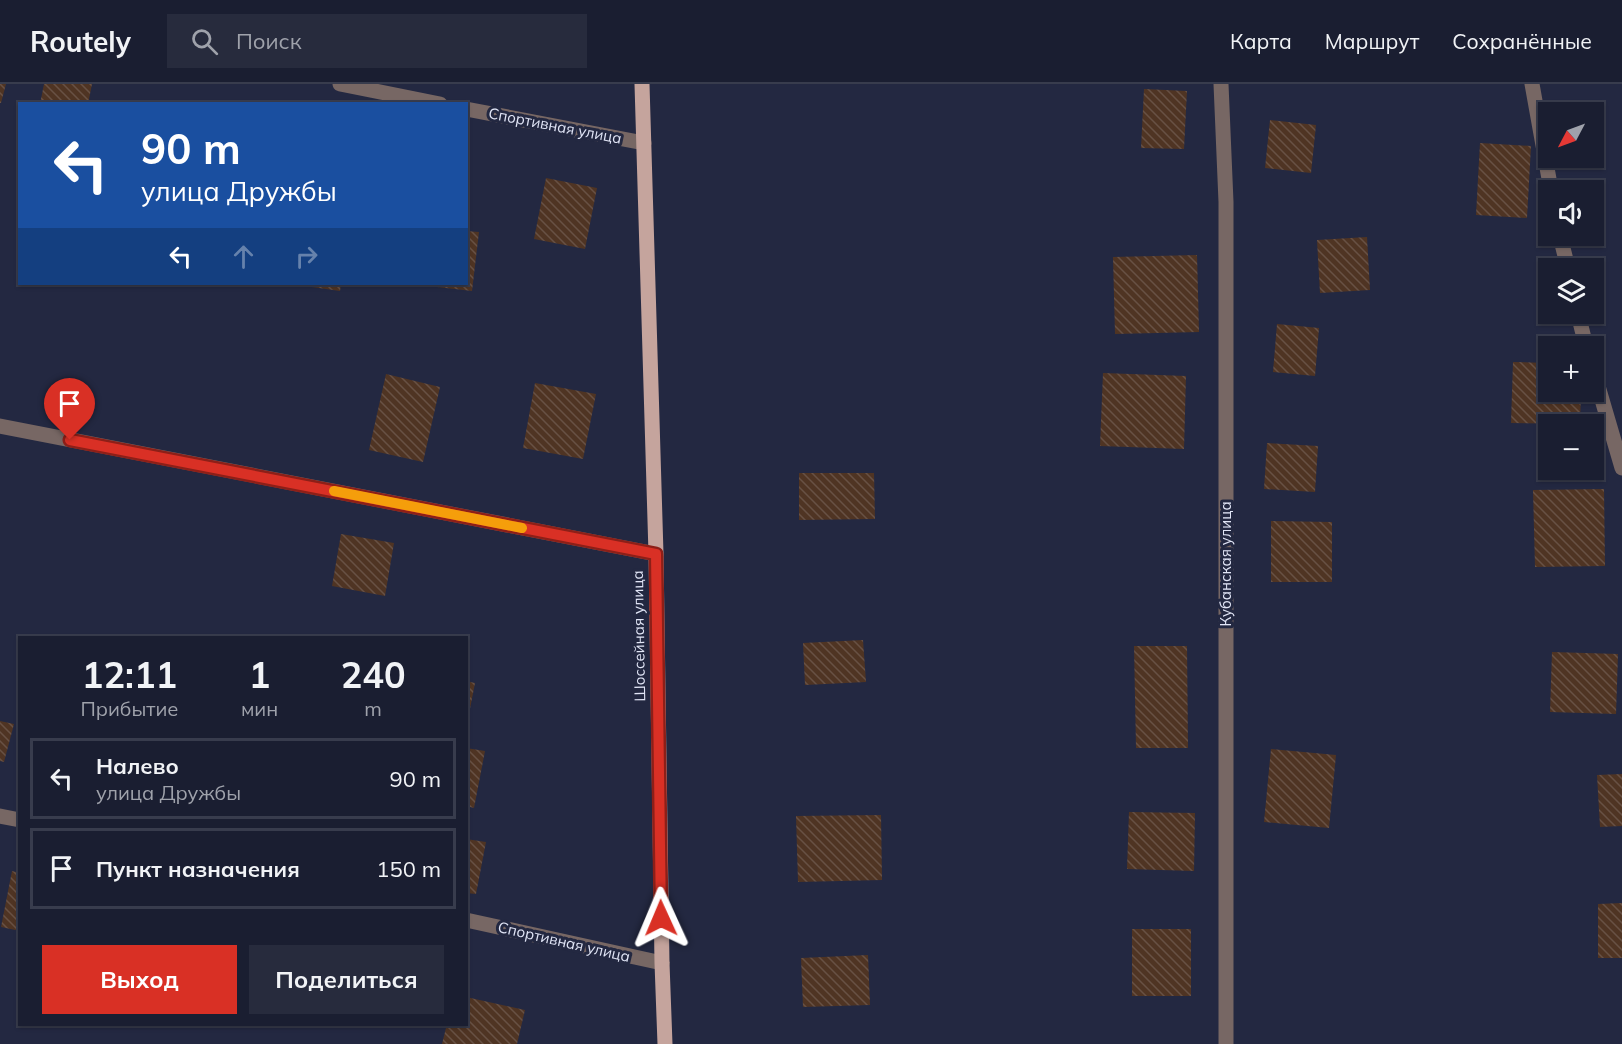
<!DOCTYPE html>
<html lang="ru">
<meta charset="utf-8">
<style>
body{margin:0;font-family:Mulish,sans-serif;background:#272b3d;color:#f1f3f6;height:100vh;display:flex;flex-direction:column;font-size:22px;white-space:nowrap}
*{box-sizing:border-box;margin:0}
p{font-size:20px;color:#9fa2ab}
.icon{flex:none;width:33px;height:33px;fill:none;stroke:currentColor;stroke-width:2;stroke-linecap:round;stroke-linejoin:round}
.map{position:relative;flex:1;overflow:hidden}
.sheet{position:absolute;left:18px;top:552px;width:450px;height:390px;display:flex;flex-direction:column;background:#1a1e31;border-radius:0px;box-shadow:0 2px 4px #0004,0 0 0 2px #383c4d}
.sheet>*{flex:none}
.top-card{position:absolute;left:18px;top:18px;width:450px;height:183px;border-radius:0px;box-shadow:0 2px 4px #0004,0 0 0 2px #383c4d;background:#1a4fa0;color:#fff;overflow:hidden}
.needle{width:39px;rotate:229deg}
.buttons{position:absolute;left:1538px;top:18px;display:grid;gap:12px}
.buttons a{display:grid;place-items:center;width:66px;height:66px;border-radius:0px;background:#1a1e31;box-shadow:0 2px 4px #0004,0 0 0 2px #383c4d;font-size:30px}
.pin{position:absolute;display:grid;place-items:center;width:51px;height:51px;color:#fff;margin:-62px -26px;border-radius:50% 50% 50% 0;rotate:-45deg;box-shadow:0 0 6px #0007}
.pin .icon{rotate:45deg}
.me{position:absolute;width:66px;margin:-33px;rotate:359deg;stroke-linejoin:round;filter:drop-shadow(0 0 4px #0008)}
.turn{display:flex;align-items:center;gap:21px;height:126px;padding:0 24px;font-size:27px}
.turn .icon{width:78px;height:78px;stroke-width:2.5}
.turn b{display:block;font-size:42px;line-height:51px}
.lanes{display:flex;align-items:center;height:57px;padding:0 24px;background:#0003;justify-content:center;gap:30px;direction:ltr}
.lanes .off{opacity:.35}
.eta{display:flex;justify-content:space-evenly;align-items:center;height:102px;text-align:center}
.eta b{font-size:36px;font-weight:700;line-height:42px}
.button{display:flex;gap:12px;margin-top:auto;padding:12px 24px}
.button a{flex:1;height:69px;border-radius:0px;background:#d93025;color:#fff;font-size:24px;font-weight:700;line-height:69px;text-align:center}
.button a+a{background:#272b3d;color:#f1f3f6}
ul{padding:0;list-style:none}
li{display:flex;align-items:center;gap:18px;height:81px;margin:0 12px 9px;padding:0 12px;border:3px solid #383c4d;border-radius:0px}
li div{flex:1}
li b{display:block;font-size:22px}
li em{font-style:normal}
header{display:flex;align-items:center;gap:36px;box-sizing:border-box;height:84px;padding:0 30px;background:#1a1e31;border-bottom:2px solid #383c4d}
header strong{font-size:28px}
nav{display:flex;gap:33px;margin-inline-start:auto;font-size:21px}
.search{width:420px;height:54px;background:#272b3d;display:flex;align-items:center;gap:15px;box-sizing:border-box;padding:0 21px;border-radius:0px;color:#9fa2ab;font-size:22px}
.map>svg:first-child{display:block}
.building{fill:url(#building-back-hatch)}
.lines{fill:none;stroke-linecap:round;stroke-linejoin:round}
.minor{stroke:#776764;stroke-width:15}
.major{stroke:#c5a49d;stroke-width:15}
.route-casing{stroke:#8d1f18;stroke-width:15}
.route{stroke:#d93025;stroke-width:10}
.slow{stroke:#f59e0b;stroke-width:10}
.labels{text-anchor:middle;stroke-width:6;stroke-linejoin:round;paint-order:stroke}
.street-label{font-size:15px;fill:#e1e5f6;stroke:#232841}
</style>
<header>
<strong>Routely</strong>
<div class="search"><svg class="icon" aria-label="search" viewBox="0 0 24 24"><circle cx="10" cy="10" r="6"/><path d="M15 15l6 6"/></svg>Поиск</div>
<nav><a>Карта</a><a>Маршрут</a><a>Сохранённые</a></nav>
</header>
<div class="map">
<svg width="1622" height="960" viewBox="0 0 1622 960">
<defs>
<pattern id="building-back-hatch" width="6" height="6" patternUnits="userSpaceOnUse" patternTransform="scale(1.5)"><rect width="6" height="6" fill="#4f3423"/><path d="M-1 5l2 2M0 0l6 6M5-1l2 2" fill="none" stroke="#685144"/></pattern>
</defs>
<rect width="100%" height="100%" fill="#232841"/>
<g class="building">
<path d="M0,0H6L1,19H0Z"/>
<path d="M44,0H92L88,20H40Z"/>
<path d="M1144,5L1187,7L1184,65L1141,64Z"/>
<path d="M1270,36L1316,41L1311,89L1265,84Z"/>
<path d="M1480,59L1531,62L1527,134L1476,131Z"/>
<path d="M546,94L597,104L585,165L534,155Z"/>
<path d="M466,147L479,148L472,207L420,201V200H466Z"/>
<path d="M1367,153L1370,206L1320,209L1317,156Z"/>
<path d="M1197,171L1199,248L1115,250L1113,173Z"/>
<path d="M291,200H341L340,207Z"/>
<path d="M1277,240L1319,244L1315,292L1273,288Z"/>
<path d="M1513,278L1548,279V308H1581L1580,340L1511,339Z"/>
<path d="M1103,289L1186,292L1184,365L1100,362Z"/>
<path d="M386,290L440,303L423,378L369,366Z"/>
<path d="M535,299L596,310L583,375L523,364Z"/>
<path d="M1267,359L1318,362L1315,408L1264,405Z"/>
<path d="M799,389H874L875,435L799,436Z"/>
<path d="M1604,405L1605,482L1535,483L1533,406Z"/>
<path d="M1271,437L1332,438V498H1271Z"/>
<path d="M341,450L394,459L385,512L332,502Z"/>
<path d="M863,556L866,598L805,601L803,559Z"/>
<path d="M1134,562H1187L1188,664H1136Z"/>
<path d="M1552,568L1618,570L1616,630L1550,628Z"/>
<path d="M466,597L475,599L468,635H466Z"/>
<path d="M0,637L14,640L4,678L0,677Z"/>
<path d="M466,664L485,667L474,724L466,722Z"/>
<path d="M1271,665L1336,671L1329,744L1264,738Z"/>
<path d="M1622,690V742L1600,743L1597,691Z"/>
<path d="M1129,728L1195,729L1194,787L1127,785Z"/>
<path d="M881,731L882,796L798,798L796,732Z"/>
<path d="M466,755L486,758L476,810L466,809Z"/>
<path d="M12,787L20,789V847L1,843Z"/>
<path d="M1622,819V874H1598V820Z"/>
<rect x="1132" y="845" width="59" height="67"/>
<path d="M868,871L870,921L803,923L801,874Z"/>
<path d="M466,913L525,926L517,960H442L447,940H466Z"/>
</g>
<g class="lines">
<g class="minor">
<path d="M340,0L440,20"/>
<path d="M1221,0L1226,118V960"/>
<path d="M1532,0L1551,106"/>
<path d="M466,25L644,59"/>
<path d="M1560,152L1568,184"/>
<path d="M1578,230L1586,262"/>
<path d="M1593,285L1622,384"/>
<path d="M0,342L656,470"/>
<path d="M0,732L20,736"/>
<path d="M466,836L662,879"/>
</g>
<path class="major" d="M642,0L656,470L662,879L665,960"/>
</g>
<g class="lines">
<defs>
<path id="route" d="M70,356L656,470L661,834"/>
</defs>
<use href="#route" class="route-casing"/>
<use href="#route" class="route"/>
<path class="slow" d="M334,407L522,444"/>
</g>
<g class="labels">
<g class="street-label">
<text transform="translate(555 42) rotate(11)" y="5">Спортивная улица</text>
<text transform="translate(1226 480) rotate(-90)" y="5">Кубанская улица</text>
<text transform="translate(639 552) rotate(-91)" y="5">Шоссейная улица</text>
<text transform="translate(564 858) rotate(13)" y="5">Спортивная улица</text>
</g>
</g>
</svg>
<div class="buttons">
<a><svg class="needle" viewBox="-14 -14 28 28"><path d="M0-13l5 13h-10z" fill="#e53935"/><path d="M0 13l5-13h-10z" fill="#9fa2ab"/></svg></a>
<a><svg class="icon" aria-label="sound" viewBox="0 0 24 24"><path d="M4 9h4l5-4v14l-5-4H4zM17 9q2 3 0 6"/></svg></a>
<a><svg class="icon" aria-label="layers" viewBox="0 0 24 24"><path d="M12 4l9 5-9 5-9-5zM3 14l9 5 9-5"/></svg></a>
<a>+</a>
<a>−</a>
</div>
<div class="pin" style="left:70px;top:356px;background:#d93025"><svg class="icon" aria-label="arrive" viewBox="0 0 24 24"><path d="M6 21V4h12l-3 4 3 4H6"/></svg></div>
<svg class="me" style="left:661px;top:834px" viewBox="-20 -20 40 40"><path d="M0-17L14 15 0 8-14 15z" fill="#d93025" stroke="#fff" stroke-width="4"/></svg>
<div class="top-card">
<div class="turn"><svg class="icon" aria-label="left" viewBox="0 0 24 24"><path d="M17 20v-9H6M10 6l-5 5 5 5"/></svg><div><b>90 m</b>улица Дружбы</div></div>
<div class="lanes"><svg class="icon" aria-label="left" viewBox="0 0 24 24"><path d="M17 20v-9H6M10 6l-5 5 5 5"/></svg><svg class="icon off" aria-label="ahead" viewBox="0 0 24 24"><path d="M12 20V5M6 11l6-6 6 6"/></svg><svg class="icon off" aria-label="right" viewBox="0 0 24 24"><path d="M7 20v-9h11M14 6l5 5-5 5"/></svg></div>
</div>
<section class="sheet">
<div class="eta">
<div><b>12:11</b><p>Прибытие</p></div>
<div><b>1</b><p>мин</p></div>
<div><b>240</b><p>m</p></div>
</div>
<ul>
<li><svg class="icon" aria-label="left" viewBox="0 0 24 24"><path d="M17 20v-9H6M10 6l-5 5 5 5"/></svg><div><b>Налево</b><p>улица Дружбы</p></div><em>90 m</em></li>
<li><svg class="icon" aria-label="arrive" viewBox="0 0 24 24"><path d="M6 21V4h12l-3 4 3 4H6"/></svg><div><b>Пункт назначения</b></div><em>150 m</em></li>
</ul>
<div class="button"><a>Выход</a><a>Поделиться</a></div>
</section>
</div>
